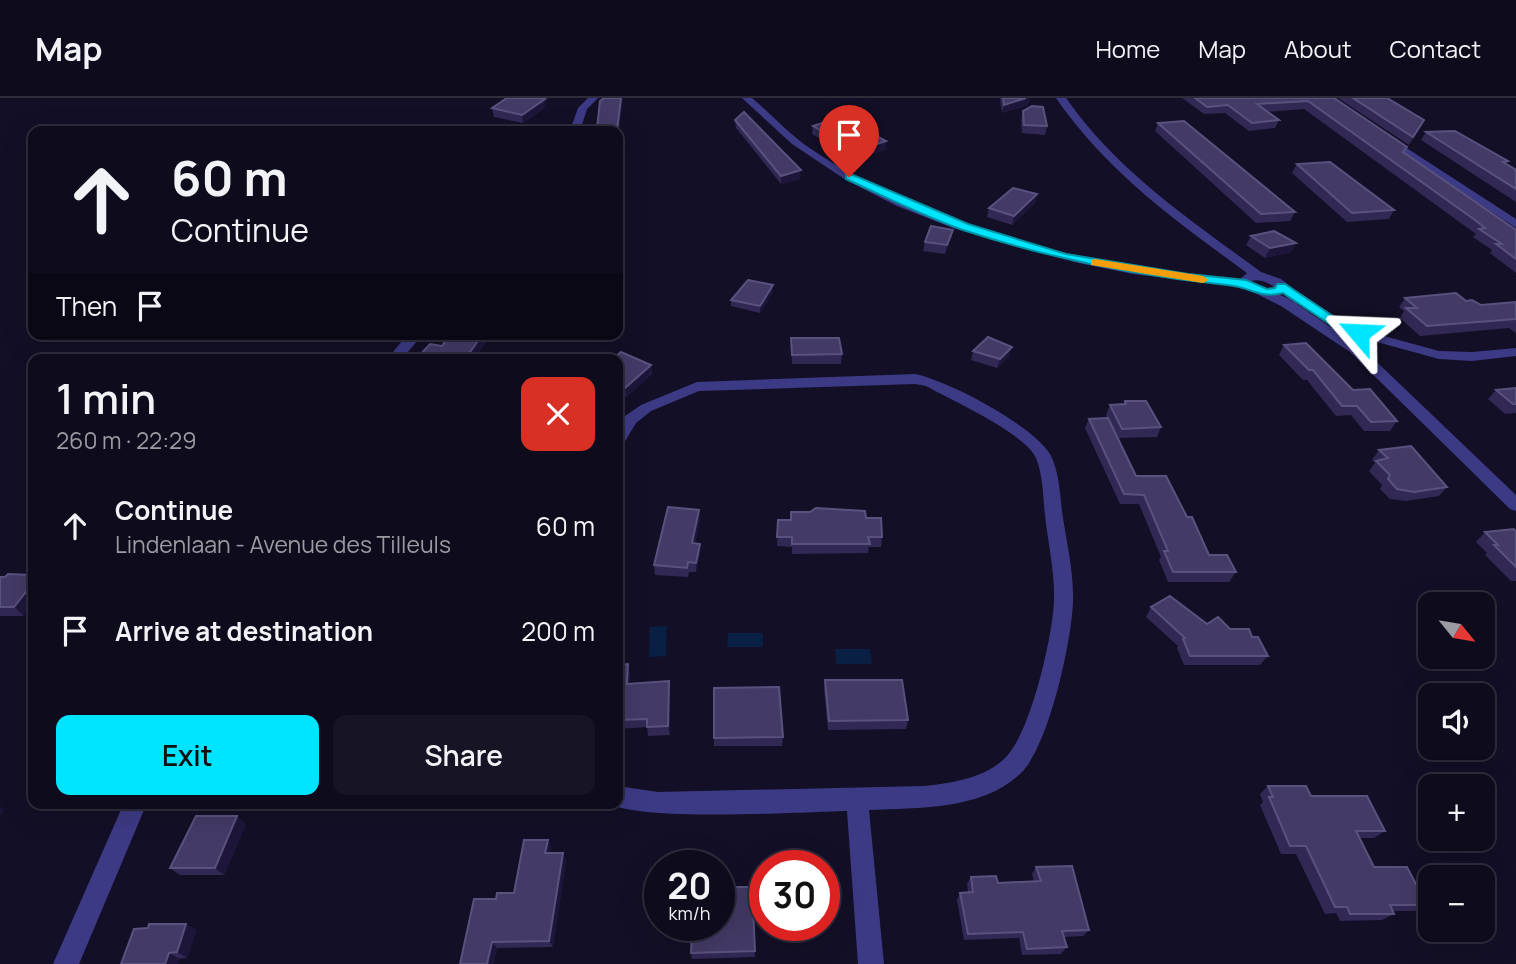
<!DOCTYPE html>
<meta charset="utf-8">
<style>
body{margin:0;font-family:Manrope,sans-serif;background:#171425;color:#f1f3f6;height:100vh;display:flex;flex-direction:column;font-size:26px;white-space:nowrap}
*{box-sizing:border-box;margin:0}
p{font-size:23px;color:#9b9ba3}
.icon{flex:none;width:38px;height:38px;fill:none;stroke:currentColor;stroke-width:2;stroke-linecap:round;stroke-linejoin:round}
.map{position:relative;flex:1;overflow:hidden}
.drawer{position:absolute;left:28px;top:256px;width:595px;height:455px;display:flex;flex-direction:column;background:#0e0b1c;border-radius:14px;box-shadow:0 7px 28px #0002,0 0 0 2px #2e2b3b}
.drawer>*{flex:none}
.guide{position:absolute;left:28px;top:28px;width:595px;height:214px;border-radius:14px;box-shadow:0 7px 28px #0002,0 0 0 2px #2e2b3b;background:#0e0b1c;color:#f1f3f6;overflow:hidden}
.needle{width:46px;rotate:120deg}
.controls{position:absolute;left:1418px;top:494px;display:grid;gap:14px}
.controls a{display:grid;place-items:center;width:77px;height:77px;border-radius:14px;background:#0e0b1c;box-shadow:0 7px 28px #0002,0 0 0 2px #2e2b3b;font-size:35px}
.speed{position:absolute;left:644px;top:752px;display:flex;gap:14px;font-size:35px;font-weight:700;text-align:center}
.speed>*{display:grid;place-content:center;width:91px;height:91px;border-radius:50%;background:#0e0b1c;box-shadow:0 7px 28px #0002,0 0 0 2px #2e2b3b;line-height:1}
.speed small{font-size:18px;font-weight:400}
.speed .limit{border:10px solid #d22;background:#fff;color:#111}
.pin{position:absolute;display:grid;place-items:center;width:60px;height:60px;color:#fff;margin:-72px -30px;border-radius:50% 50% 50% 0;rotate:-45deg;box-shadow:0 0 7px #0007}
.pin .icon{rotate:45deg}
.me{position:absolute;width:77px;margin:-38px;rotate:296deg;stroke-linejoin:round;filter:drop-shadow(0 0 5px #0008)}
.turn{display:flex;align-items:center;gap:24px;height:147px;padding:0 28px;font-size:32px}
.turn .icon{width:91px;height:91px;stroke-width:2.5}
.turn b{display:block;font-size:49px;line-height:60px}
.then{display:flex;align-items:center;height:66px;padding:0 28px;background:#0003;gap:14px;font-size:26px}
.round{display:grid;place-items:center;flex:none;width:74px;height:74px;border-radius:14px;background:#171425}
.summary{display:flex;align-items:center;justify-content:space-between;height:119px;padding:0 28px}
h1{font-size:42px;font-weight:600;line-height:52px}
.action{display:flex;gap:14px;margin-top:auto;padding:14px 28px}
.action a{flex:1;height:80px;border-radius:14px;background:#00e5ff;color:#111;font-size:28px;font-weight:600;line-height:80px;text-align:center}
.action a+a{background:#171425;color:#f1f3f6}
ul{padding:0;list-style:none}
li{display:flex;align-items:center;gap:21px;height:105px;padding:0 28px}
li div{flex:1}
li b{display:block;font-size:26px}
li em{font-style:normal}
header{display:flex;align-items:center;gap:42px;box-sizing:border-box;height:98px;padding:0 35px;background:#0e0b1c;border-bottom:2px solid #2e2b3b}
header strong{font-size:33px}
nav{display:flex;gap:38px;margin-inline-start:auto;font-size:24px}
.map>svg:first-child{display:block}
.water{fill:#0a1f44}
.lines{fill:none;stroke-linecap:round;stroke-linejoin:round}
.minor{fill:#3d3a85;fill-rule:evenodd}
.wall{fill:#312854}
.shaded-wall{fill:#1d163a}
.building{fill:#433a66;stroke:#5a527e;stroke-width:2}
.route{fill:#00e5ff;stroke:#0095a6;stroke-width:2}
.slow{fill:#f59e0b}
</style>
<header>
<strong>Map</strong>
<nav><a>Home</a><a>Map</a><a>About</a><a>Contact</a></nav>
</header>
<div class="map">
<svg width="1516" height="866" viewBox="0 0 1516 866">
<rect width="100%" height="100%" fill="#130f26"/>
<g class="water">
<path d="M667,528L666,558L649,559L650,529Z"/>
<path d="M728,535H763V549H727Z"/>
<path d="M835,551H870L872,566H836Z"/>
</g>
<g class="lines">
<g class="minor">
<path d="M588,0H598L587,11L580,33H570L578,10Z"/>
<path d="M742,0H752C771,16 788,35 808,49C936,135 1089,167 1240,181L1247,175C1176,123 1107,74 1056,0H1066C1117,73 1189,121 1261,174L1281,181L1310,204L1308,207C1286,210 1275,177 1251,183L1291,202L1335,232L1347,228L1439,253L1472,254L1516,250V258L1472,263L1439,261L1348,236L1344,238L1360,248L1516,397V413L1510,411L1350,254L1281,208L1243,189L1133,176L1074,164L953,130L897,108L846,82L792,46Z"/>
<path d="M1385,36L1516,121V130L1381,41L1380,39Z"/>
<path d="M408,236H423L402,261H387Z"/>
<path d="M915,276C949,283 1032,327 1050,356C1059,372 1060,396 1062,413C1066,442 1074,474 1073,503C1072,542 1049,648 1021,675C983,712 919,710 869,712L884,866H858L847,713C803,714 638,724 609,705H618V688L658,694L924,688C952,685 987,680 1007,658C1031,632 1053,538 1054,502C1055,475 1048,445 1045,417C1043,399 1043,377 1036,360C1025,335 951,302 926,288L915,286L699,293L651,313L636,325L624,345L618,346V329L625,318L641,307L697,284Z"/>
<path d="M124,705H147L79,866H53Z"/>
</g>
</g>
<g class="wall">
<path d="M1000,0H1029L1028,7L1002,15Z"/>
<path d="M1182,0H1334L1404,54L1516,132V175L1490,155L1492,152L1473,139L1476,136L1469,131L1304,11L1267,14L1279,22L1275,30L1249,33L1225,15L1204,16Z"/>
<path d="M1338,0H1387L1424,22L1409,47Z"/>
<path d="M546,9L523,25L494,19L492,10Z"/>
<path d="M1023,13L1047,28L1045,37L1022,35L1021,22Z"/>
<path d="M735,22L800,81L781,86L736,30Z"/>
<path d="M1158,25L1295,114L1290,123L1256,125L1155,33Z"/>
<path d="M813,28L886,43L885,52L861,59L844,54L812,36Z"/>
<path d="M1426,34L1508,63L1506,66L1516,72V104L1421,42Z"/>
<path d="M1297,66L1394,112L1389,121L1347,124L1292,75Z"/>
<path d="M1037,96L1035,105L1012,127L987,119L989,110Z"/>
<path d="M953,132L951,141L945,156L923,153L925,144Z"/>
<path d="M1251,138L1296,145L1291,154L1265,160L1246,147Z"/>
<path d="M773,187V194L760,215L731,208V202Z"/>
<path d="M1405,200L1466,203L1481,207L1516,204V235L1509,230L1420,238L1400,220L1404,213L1399,209Z"/>
<path d="M791,240L842,256L841,266H792Z"/>
<path d="M1284,247L1353,292L1397,323L1390,333H1364L1351,317L1336,318L1307,282H1303L1279,257Z"/>
<path d="M973,253L1009,258L997,270L971,262Z"/>
<path d="M618,261L651,267L652,276L626,299L618,296Z"/>
<path d="M1516,290V315L1505,316L1488,301L1496,292Z"/>
<path d="M1125,303L1161,329L1157,339L1118,340L1136,378L1187,419L1209,457L1236,474L1229,484H1168L1159,462L1161,459L1139,406H1120L1085,330L1089,321L1107,320L1106,317L1110,307L1123,306Z"/>
<path d="M1379,352L1447,389L1439,398L1406,403L1390,401L1380,391L1382,387L1369,373L1375,365L1372,362Z"/>
<path d="M791,414L866,420L882,439L881,449H869L868,455L792,456V449L777,448L778,422H790Z"/>
<path d="M700,421L695,446L700,455L696,474H689L688,479L655,477L654,467Z"/>
<path d="M1485,434H1516V483H1511L1485,457L1487,455L1476,444Z"/>
<path d="M0,479L24,518H0Z"/>
<path d="M1151,509L1230,531L1252,539L1268,558L1260,567H1184L1177,550L1178,548L1146,519Z"/>
<path d="M618,567L630,575L629,586L670,592V637L648,638L647,629L618,631Z"/>
<path d="M825,582L908,622L906,631L828,632L824,591Z"/>
<path d="M783,639L782,648H714V640Z"/>
<path d="M1268,688L1311,698L1385,733L1374,740H1359L1374,769L1427,807L1415,813H1393L1394,816L1382,822L1340,823L1336,815L1325,816L1296,756H1281L1260,707L1263,704L1260,696Z"/>
<path d="M246,726L224,777H180L170,770Z"/>
<path d="M548,742L551,749L550,755L566,762L553,849L497,850L493,866L474,801H496L514,795Z"/>
<path d="M1036,769L1089,832L1083,838L1064,839L1067,849L1061,856L1022,857L1019,840L964,842L957,802L960,795L968,794L967,786L971,779L998,785L1034,784L1032,776Z"/>
<path d="M752,789L755,859L692,861L691,855L718,830Z"/>
<path d="M186,826L196,832L187,860L121,866Z"/>
</g>
<g class="shaded-wall">
<path d="M621,0H623L618,42L617,33Z"/>
<path d="M1026,0H1029L1028,7L1002,15L1004,7Z"/>
<path d="M545,1L546,9L523,25L522,17Z"/>
<path d="M886,43L885,52L861,59L862,51Z"/>
<path d="M801,72L800,81L781,86V78Z"/>
<path d="M1037,96L1035,105L1012,127L1014,118Z"/>
<path d="M953,132L951,141L945,156L947,147Z"/>
<path d="M1296,145L1291,154L1265,160L1270,150Z"/>
<path d="M773,187V194L760,215V208Z"/>
<path d="M483,236H492L475,261H465Z"/>
<path d="M1012,249L1009,258L997,270L1000,261Z"/>
<path d="M651,267L652,276L626,299L625,290Z"/>
<path d="M699,412L700,421L693,455L692,445Z"/>
<path d="M700,446V455L696,474V465Z"/>
<path d="M33,485V506L24,518L14,509Z"/>
<path d="M628,566L630,575L628,595L627,586Z"/>
<path d="M669,583L670,592V637L668,628Z"/>
<path d="M0,709L4,712L0,717Z"/>
<path d="M237,718L246,726L224,777L215,770Z"/>
<path d="M548,742L551,749L549,763L545,755Z"/>
<path d="M563,755L566,762L553,849L549,843Z"/>
<path d="M186,826L196,832L187,860L177,854Z"/>
<path d="M492,844L497,850L493,866H487Z"/>
<path d="M169,855L180,861L178,866H165Z"/>
</g>
<g class="building">
<path d="M507,0H539L545,1L522,17L492,10Z"/>
<path d="M604,0H621L617,33L597,30L600,3Z"/>
<path d="M1003,0H1026L1004,7Z"/>
<path d="M1195,0H1334L1407,49L1403,54L1516,132V161L1496,146H1502L1479,131L1485,130L1475,122L1308,3L1257,6L1279,22L1252,25L1228,7L1207,9Z"/>
<path d="M1353,0H1387L1424,22L1413,39Z"/>
<path d="M1032,8L1043,9L1047,28L1024,27L1023,13Z"/>
<path d="M744,14L801,72L781,78L735,22Z"/>
<path d="M840,19L886,43L862,51L845,46L813,28Z"/>
<path d="M1184,23L1295,114L1261,116L1158,25Z"/>
<path d="M1455,33L1508,63L1503,64L1516,72V91L1426,34Z"/>
<path d="M1330,64L1394,112L1352,115L1297,66Z"/>
<path d="M1013,90L1037,96L1014,118L989,110Z"/>
<path d="M931,128L953,132L947,147L925,144Z"/>
<path d="M1274,133L1296,145L1270,150L1251,138Z"/>
<path d="M748,182L773,187L760,208L731,202Z"/>
<path d="M1456,195L1466,203L1472,202L1481,207L1516,204V221L1427,228L1406,210H1417L1405,200Z"/>
<path d="M450,236H483L465,261L456,259L454,261L417,260L430,246L442,248Z"/>
<path d="M988,239L1012,249L1000,261L973,253Z"/>
<path d="M791,240H839L842,256L792,257Z"/>
<path d="M1306,245L1353,292L1370,291L1397,323L1371,324L1357,308H1342L1313,272H1309L1284,247Z"/>
<path d="M621,254L651,267L625,290L618,287V261H613Z"/>
<path d="M1516,290V306H1513L1496,292Z"/>
<path d="M1125,303H1146L1161,329L1122,331L1110,307L1126,306Z"/>
<path d="M1108,320L1136,378H1166L1187,419H1192L1209,457H1227L1236,474H1173L1164,453H1168L1144,397L1124,396L1089,321Z"/>
<path d="M1411,348L1447,389L1414,394L1397,391L1388,381L1390,377L1376,363L1388,360L1379,352Z"/>
<path d="M668,409L699,412L692,445L700,446L696,465L688,464L687,470L654,467Z"/>
<path d="M816,410L865,413L866,420H881L882,439H868L870,446H792V439H777L778,422H791V414H810Z"/>
<path d="M1514,431L1516,434V469L1494,447H1498L1485,434Z"/>
<path d="M8,476L33,477V485L14,509H0V479H5Z"/>
<path d="M1170,498L1207,526L1218,519L1230,531H1249L1252,539H1258L1268,558H1190L1183,541L1185,540L1151,509Z"/>
<path d="M628,566L627,586L669,583L668,628L647,629V621L618,622V567Z"/>
<path d="M825,582H902L908,622L829,623Z"/>
<path d="M779,589L783,639L714,640V590Z"/>
<path d="M1268,688H1306L1311,698H1367L1385,733H1356L1374,769H1407L1427,807H1390L1394,816H1350L1347,809H1335L1306,748H1290L1269,699H1273Z"/>
<path d="M196,718H237L215,770H170Z"/>
<path d="M524,742H548L545,755H563L549,843L492,844L487,866H460L474,801H496L497,795H514Z"/>
<path d="M1072,768L1089,832L1062,833L1067,849L1027,851L1023,834L968,836L960,795L973,794L971,779L996,778L998,785L1041,783L1036,769Z"/>
<path d="M719,789H752L755,853L691,855L692,833L718,830Z"/>
<path d="M149,826H186L177,854L169,855L165,866H121L134,831L148,830Z"/>
</g>
<path class="route" d="M846,77H853L968,126L1066,156L1188,176L1246,182L1267,191L1275,190L1277,186H1285L1351,230L1365,235L1359,239L1343,235L1283,195C1258,201 1252,189 1227,187C1137,178 1049,160 963,132C923,118 884,98 846,81Z"/>
<path class="slow" d="M1095,161L1203,178L1209,182L1203,185L1091,167V162Z"/>
</svg>
<div class="controls">
<a><svg class="needle" viewBox="-14 -14 28 28"><path d="M0-13l5 13h-10z" fill="#e53935"/><path d="M0 13l5-13h-10z" fill="#9b9ba3"/></svg></a>
<a><svg class="icon" aria-label="sound" viewBox="0 0 24 24"><path d="M4 9h4l5-4v14l-5-4H4zM17 9q2 3 0 6"/></svg></a>
<a>+</a>
<a>−</a>
</div>
<div class="speed"><div>20<small>km/h</small></div><div class="limit">30</div></div>
<div class="pin" style="left:849px;top:79px;background:#d93025"><svg class="icon" aria-label="arrive" viewBox="0 0 24 24"><path d="M6 21V4h12l-3 4 3 4H6"/></svg></div>
<svg class="me" style="left:1359px;top:235px" viewBox="-20 -20 40 40"><path d="M0-17L14 15 0 8-14 15z" fill="#00e5ff" stroke="#fff" stroke-width="4"/></svg>
<div class="guide">
<div class="turn"><svg class="icon" aria-label="ahead" viewBox="0 0 24 24"><path d="M12 20V5M6 11l6-6 6 6"/></svg><div><b>60 m</b>Continue</div></div>
<div class="then">Then<svg class="icon" aria-label="arrive" viewBox="0 0 24 24"><path d="M6 21V4h12l-3 4 3 4H6"/></svg></div>
</div>
<section class="drawer">
<div class="summary"><div><h1>1 min</h1><p>260 m · 22:29</p></div><a class="round" style="background:#d93025;color:#fff"><svg class="icon" aria-label="close" viewBox="0 0 24 24"><path d="M6 6l12 12M18 6L6 18"/></svg></a></div>
<ul>
<li><svg class="icon" aria-label="ahead" viewBox="0 0 24 24"><path d="M12 20V5M6 11l6-6 6 6"/></svg><div><b>Continue</b><p>Lindenlaan - Avenue des Tilleuls</p></div><em>60 m</em></li>
<li><svg class="icon" aria-label="arrive" viewBox="0 0 24 24"><path d="M6 21V4h12l-3 4 3 4H6"/></svg><div><b>Arrive at destination</b></div><em>200 m</em></li>
</ul>
<div class="action"><a>Exit</a><a>Share</a></div>
</section>
</div>
